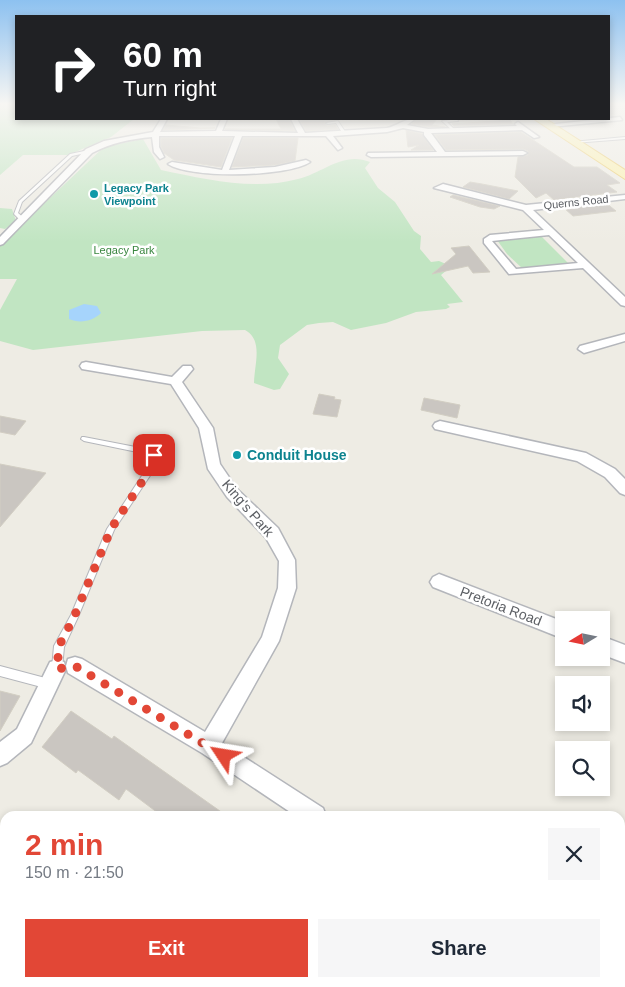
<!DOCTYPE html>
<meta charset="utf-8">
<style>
body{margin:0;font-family:Arial,sans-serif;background:#f6f6f7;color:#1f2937;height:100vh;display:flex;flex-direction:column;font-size:19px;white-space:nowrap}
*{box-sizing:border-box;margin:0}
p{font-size:16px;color:#747a83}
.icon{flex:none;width:28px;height:28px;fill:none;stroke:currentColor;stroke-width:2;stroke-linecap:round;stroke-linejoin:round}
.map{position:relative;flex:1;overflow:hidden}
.drawer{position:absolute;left:0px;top:811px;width:625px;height:176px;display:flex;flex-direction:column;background:#fff;border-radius:15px 15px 0 0;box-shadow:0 2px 8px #0003}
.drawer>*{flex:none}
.top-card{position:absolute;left:15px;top:15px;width:595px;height:105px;border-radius:0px;box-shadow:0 2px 8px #0003;background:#202124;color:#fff;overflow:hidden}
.needle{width:32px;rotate:260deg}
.controls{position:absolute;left:555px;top:611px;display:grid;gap:10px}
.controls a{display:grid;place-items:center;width:55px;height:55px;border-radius:0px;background:#fff;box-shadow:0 2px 8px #0003;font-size:25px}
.pin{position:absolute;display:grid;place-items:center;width:42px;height:42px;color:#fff;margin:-21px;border-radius:10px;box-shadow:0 2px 8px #0006}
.me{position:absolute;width:55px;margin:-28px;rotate:303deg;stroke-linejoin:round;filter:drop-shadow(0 0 4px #0008)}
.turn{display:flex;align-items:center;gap:18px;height:105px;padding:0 25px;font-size:22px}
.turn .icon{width:65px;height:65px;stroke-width:2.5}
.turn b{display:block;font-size:35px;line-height:42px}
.round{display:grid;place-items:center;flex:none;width:52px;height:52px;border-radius:0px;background:#f6f6f7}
.overview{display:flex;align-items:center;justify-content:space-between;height:85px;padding:0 25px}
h1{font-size:30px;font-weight:800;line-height:38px;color:#e24736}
.primary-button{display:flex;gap:10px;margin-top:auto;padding:10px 25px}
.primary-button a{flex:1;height:58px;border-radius:0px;background:#e24736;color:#fff;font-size:20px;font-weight:800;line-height:58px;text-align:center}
.primary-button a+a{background:#f6f6f7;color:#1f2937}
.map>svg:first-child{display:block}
.green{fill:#c1e5c2}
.water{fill:#a6d4fc}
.building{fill:#cac6c1;stroke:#d2cec3}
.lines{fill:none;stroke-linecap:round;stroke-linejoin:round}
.lane-casing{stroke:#b4b6bb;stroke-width:2}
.street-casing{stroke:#b4b6bb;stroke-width:3}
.primary-casing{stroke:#ecc85f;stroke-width:2}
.lane{fill:#fff;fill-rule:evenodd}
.street{fill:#fff;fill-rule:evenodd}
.primary{fill:#fcf1ab;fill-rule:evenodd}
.route{stroke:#e24736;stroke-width:9;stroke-dasharray:0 16.2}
.culture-dot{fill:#0f9aa8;stroke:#fff;stroke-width:2}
.labels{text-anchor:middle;stroke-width:5;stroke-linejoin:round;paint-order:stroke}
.far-culture-label{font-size:11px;font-weight:bold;fill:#0d838f;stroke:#fff;text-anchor:start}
.far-street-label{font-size:11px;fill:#5c5f64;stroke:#fff}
.far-park-label{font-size:11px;fill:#39863f;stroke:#fff}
.culture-label{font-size:14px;font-weight:bold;fill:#0d838f;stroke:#fff;text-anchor:start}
.street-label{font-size:14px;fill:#5c5f64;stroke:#fff}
</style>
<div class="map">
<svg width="625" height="987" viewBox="0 0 625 987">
<rect width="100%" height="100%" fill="#eeece4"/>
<g class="green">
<path d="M0,104H16V119H134L111,137L68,155H23L0,175Z"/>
<path d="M143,139L161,170C205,179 253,191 298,179C323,173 343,151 370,162L365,168L378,188L395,202L414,231L421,236L420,249L431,262L439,261L446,264L447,270L441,275L463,302L447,304L450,307L446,309L416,312L386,323L351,330L333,322L319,323L307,325L280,345L278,358L289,374L280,389L274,390L254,383C254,366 264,340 245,330L202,331L33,350L0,341V310L17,279H0V245L104,147Z"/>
<path d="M0,208L12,209L16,221L5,229L0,228Z"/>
<path d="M541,236L570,265L523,269L507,254L497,240Z"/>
</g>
<path class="water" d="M84,304L97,306L101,313C93,321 80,324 69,319V310Z"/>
<g class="building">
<path d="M276,119H289L295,131L225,129H281Z"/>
<path d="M299,119H339V120L324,122L327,126L335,125L338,129L306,131Z"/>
<path d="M417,119H437L432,125L445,127H428L412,124Z"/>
<path d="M510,120L513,124L454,126L452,124Z"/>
<path d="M166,125L200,128H215L163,130Z"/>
<path d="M406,130L422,134L433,150H411L419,145L408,147Z"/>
<path d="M521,132L574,167H597L620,183L607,185L617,192L554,200L546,193L536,198L515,177L518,157L528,155V151L523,149L446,150L435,135Z"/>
<path d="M161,138H232L221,167L174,160L164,153L161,147Z"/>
<path d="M243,138H298L295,161L275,165L232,167Z"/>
<path d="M470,182L482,184L518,191L509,199L463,187Z"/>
<path d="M453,195L500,206L494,209L480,207L450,197Z"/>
<path d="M606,203L616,211L573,216L564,208Z"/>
<path d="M469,246L490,272L473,273L468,266L432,274L456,254L451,248Z"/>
<path d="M319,394L335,397L334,399L341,400L337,417L313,414Z"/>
<path d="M424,398L460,405L457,418L421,410Z"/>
<path d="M0,416L26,421L15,435L0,432Z"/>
<path d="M0,464L46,473L0,527Z"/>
<path d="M0,691L20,696L0,731Z"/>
<path d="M71,711L112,739L114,736L227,816H162L126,789L119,800L78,770L76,773L42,747Z"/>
</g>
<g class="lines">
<defs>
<g id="lane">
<path d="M457,119L458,121L447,122L455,130L453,131L442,121Z"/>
<path d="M338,121L346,133L345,134H343L336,123L328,124L326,123Z"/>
<path d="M625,137V139L574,143L572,142Z"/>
<path d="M89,150L90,152L72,156L22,202L18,213L25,219V221H21L14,214L19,201L70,154Z"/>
<path d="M82,437H84L151,450L155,453L159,462L114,530L78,617L64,647L62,668L60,671L57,673L54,671L52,668L54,646L71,615L107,529L151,462L150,456L147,454L84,441L81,439Z"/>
<path d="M0,666L49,679L52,681L54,684L52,687L49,689L0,676Z"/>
</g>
<g id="street">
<path d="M620,117L622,120L550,127L547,125Z"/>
<path d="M161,119H167L160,132L216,131L221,119H227L222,131L298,133L291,119H297L305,133L387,128C397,126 405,118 415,119L407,125L428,129L517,126L515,124L518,122L539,137L534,138L522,130L431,133L445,152L523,151L527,153L523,155L371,157L367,155L368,153L437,152L424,135V132L403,128L387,132L333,136L342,148L338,150L326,136H242L229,170L275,167L306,160L310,162C288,177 190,179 168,164L172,162L222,170L235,136H159V147L164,157L160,159L154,152L152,137C130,139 111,143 92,153L3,244L0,245V237L86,149L104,141L153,132Z"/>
<path d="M443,184L526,205L625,195V199L533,210L625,297V306L621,305L583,268L509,274L484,243V239L490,235L544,230L523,210L434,188ZM549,235L578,263L516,269L492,241Z"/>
<path d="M625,334V341L584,353L578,349L580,346Z"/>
<path d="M86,362L172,377L183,366H191L193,369L182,382L213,428L220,464L237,489L278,528L295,560L296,588L279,641L222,743L323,808L326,816H296L202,753L68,673L66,666L68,659L75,657L82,659L205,732L262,637L278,588L279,561L266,538L227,497L208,469L199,428L171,384L82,369L80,366L82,363Z"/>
<path d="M440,421L586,453L615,469L625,479V495L620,493L605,477L577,461L435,429L433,426L435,423Z"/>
<path d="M439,574L564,622V639L433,587L430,582L433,577Z"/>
<path d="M601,636L625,645V663L601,654Z"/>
<path d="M57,660L64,662L66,669L31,743L7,763L0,766V742L17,729L50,662Z"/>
<path d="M553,982H584L586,987H555Z"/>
</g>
<path id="primary" d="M534,119H546L625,170V179Z"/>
</defs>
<use href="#lane" class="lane-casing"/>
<use href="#street" class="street-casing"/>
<use href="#primary" class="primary-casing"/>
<use href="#lane" class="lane"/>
<use href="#street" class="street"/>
<use href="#primary" class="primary"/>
</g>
<linearGradient id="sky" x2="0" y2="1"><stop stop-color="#8dc1f0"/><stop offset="0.43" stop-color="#f7f6f3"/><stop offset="1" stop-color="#f7f6f3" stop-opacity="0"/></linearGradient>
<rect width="625" height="242" fill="url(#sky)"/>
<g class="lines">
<path class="route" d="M154,455L155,462L111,529L74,617L59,646L57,669L75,666L224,756"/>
</g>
<g class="culture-dot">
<circle cx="94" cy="194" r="5"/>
<circle cx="237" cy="455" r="5"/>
</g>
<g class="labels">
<g class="far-culture-label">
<text x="104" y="192">Legacy Park<tspan x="104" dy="13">Viewpoint</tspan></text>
</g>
<g class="far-street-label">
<text transform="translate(576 202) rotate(-6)" y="4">Querns Road</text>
</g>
<g class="far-park-label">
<text x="124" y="254">Legacy Park</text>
</g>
<g class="culture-label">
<text x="247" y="460">Conduit House</text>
</g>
<g class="street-label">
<text transform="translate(248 508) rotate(49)" y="5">King's Park</text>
<text transform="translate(501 606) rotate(21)" y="5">Pretoria Road</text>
</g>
</g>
</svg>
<div class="controls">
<a><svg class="needle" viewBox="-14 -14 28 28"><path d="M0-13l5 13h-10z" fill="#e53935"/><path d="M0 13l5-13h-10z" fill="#747a83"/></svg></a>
<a><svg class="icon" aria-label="sound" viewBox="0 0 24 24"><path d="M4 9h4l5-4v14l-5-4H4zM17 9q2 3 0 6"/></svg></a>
<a><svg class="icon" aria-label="search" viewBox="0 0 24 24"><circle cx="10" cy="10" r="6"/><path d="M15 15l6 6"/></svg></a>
</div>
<div class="pin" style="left:154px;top:455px;background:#d93025"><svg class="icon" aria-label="arrive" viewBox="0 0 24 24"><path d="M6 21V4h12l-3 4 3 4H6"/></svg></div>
<svg class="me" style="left:224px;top:756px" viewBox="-20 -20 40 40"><path d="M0-17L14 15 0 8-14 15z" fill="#e24736" stroke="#fff" stroke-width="4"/></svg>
<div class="top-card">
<div class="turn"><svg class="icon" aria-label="right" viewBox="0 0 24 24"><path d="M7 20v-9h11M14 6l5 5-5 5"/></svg><div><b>60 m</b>Turn right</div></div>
</div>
<section class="drawer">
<div class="overview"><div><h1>2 min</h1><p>150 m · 21:50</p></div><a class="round"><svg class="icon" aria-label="close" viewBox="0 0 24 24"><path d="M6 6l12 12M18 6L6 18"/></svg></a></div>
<div class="primary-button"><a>Exit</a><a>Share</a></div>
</section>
</div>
